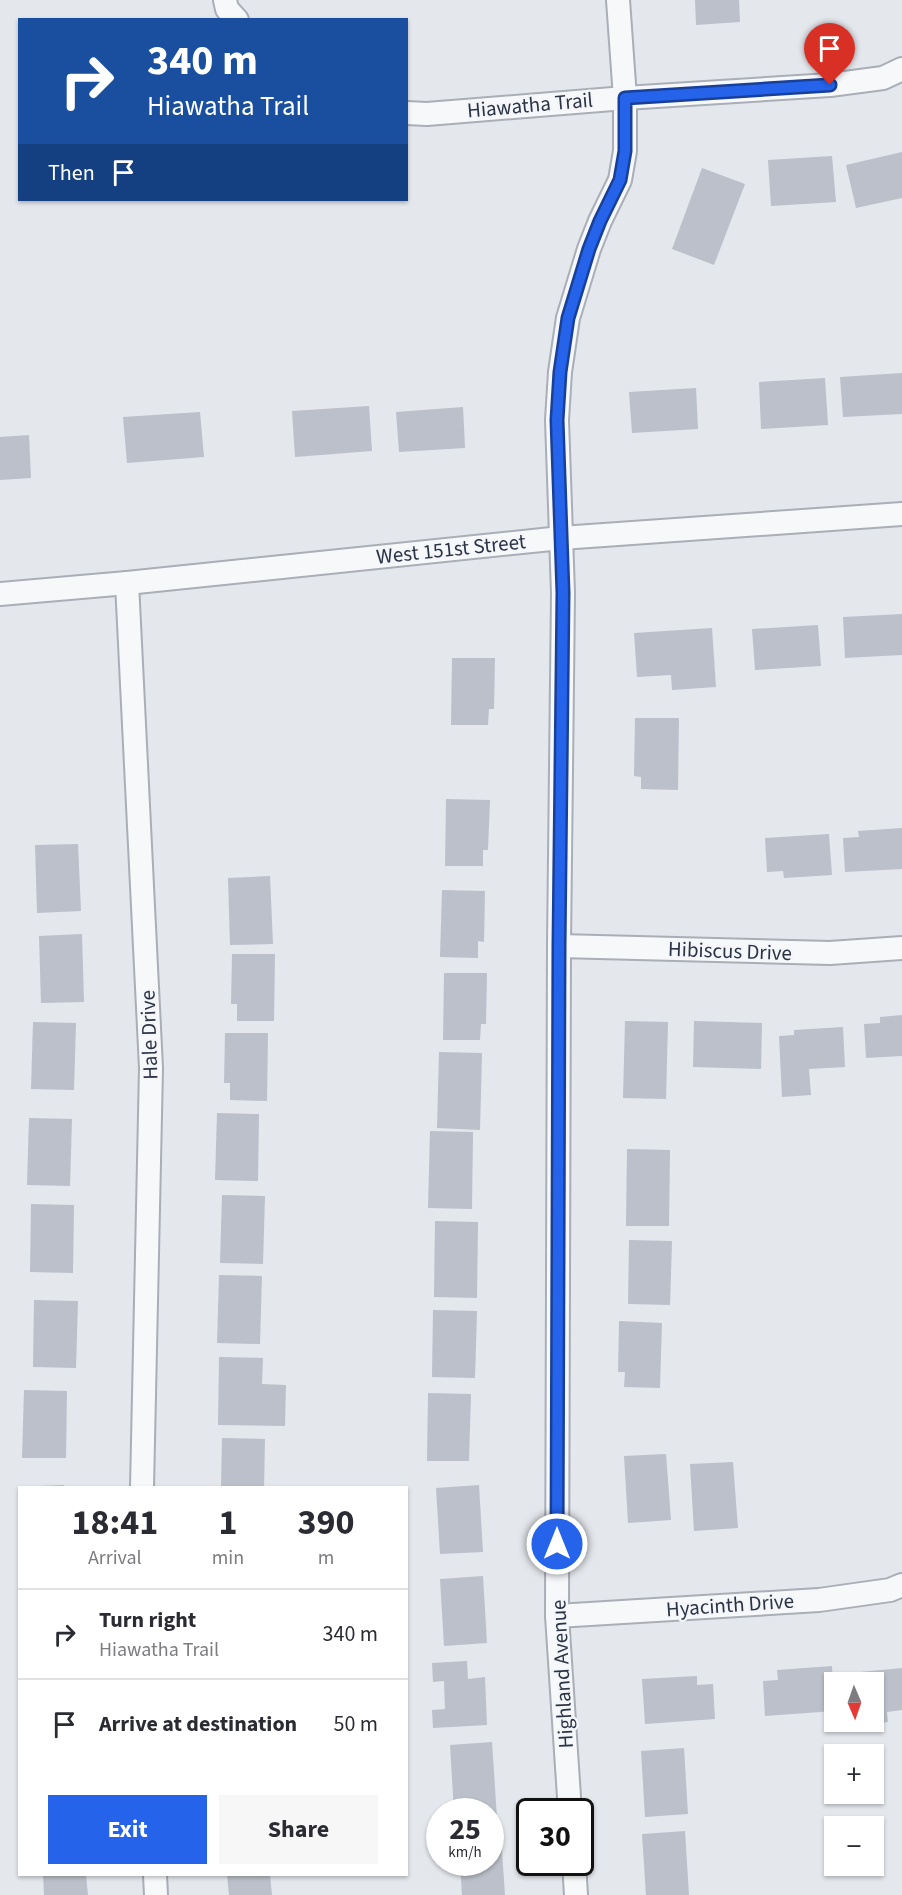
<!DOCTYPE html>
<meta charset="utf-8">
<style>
body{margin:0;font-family:"Source Sans 3",sans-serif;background:#f7f7f7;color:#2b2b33;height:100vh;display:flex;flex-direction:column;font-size:22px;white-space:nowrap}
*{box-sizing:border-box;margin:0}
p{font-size:20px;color:#7c7c81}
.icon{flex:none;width:33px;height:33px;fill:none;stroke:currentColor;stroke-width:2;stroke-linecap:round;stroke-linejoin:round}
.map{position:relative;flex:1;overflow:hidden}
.sheet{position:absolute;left:18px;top:1486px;width:390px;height:390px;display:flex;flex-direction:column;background:#fff;border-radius:0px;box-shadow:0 2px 4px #0004}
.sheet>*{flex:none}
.hud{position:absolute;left:18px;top:18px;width:390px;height:183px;border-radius:0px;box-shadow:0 2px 4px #0004;background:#1a4fa0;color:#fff;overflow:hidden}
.needle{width:39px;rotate:178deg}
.tools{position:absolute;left:824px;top:1672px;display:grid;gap:12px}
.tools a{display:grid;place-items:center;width:60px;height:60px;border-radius:0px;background:#fff;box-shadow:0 2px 4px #0004;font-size:30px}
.speed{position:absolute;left:426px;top:1798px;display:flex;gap:12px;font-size:30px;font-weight:700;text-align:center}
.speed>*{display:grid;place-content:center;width:78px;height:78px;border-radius:50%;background:#fff;box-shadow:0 2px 4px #0004;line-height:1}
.speed small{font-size:15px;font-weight:400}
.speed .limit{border:3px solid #111;border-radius:9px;background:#fff;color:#111}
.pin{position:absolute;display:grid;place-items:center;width:51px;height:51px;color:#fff;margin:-62px -26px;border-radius:50% 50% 50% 0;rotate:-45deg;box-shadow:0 0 6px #0007}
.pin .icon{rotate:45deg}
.me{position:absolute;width:66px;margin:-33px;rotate:0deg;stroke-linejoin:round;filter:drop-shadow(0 0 4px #0008)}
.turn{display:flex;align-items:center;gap:21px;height:126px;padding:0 30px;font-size:27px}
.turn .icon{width:78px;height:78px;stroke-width:2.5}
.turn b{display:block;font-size:42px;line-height:51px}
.then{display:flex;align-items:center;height:57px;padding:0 30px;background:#0003;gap:12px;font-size:22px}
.eta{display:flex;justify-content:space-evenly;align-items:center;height:102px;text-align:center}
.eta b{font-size:36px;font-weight:700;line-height:42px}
.cta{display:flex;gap:12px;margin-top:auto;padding:12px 30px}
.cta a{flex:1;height:69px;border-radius:0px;background:#2563eb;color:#fff;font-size:24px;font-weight:700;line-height:69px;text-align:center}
.cta a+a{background:#f7f7f7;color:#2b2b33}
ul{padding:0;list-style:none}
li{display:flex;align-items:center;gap:18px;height:90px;padding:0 30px;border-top:2px solid #e1e1e2}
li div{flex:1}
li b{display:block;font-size:22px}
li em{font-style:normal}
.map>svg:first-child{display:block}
.building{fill:#bbc0ca}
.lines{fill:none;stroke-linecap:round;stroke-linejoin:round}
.street-casing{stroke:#a9aeb7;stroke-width:26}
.street{stroke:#f7f8fa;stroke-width:22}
.route-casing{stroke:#184099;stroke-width:15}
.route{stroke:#2563eb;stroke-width:10}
.labels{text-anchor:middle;stroke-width:4.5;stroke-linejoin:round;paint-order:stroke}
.street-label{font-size:21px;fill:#2b3445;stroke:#f4f6f9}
</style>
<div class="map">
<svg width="902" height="1895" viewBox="0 0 902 1895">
<rect width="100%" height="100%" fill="#e4e7ec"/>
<g class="building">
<path d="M695,0H739L740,22L696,25Z"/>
<path d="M902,152V198L856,208L846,165Z"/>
<path d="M832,156L836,202L771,206L768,160Z"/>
<path d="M702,168L745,184L714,265L672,249Z"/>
<path d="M902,373V414L843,417L840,377Z"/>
<path d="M825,378L828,425L761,429L759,382Z"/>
<path d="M696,388L698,429L632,433L629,392Z"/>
<path d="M369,406L372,451L295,457L292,411Z"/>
<path d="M463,407L465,448L399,452L396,412Z"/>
<path d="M200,412L204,457L127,463L123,417Z"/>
<path d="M29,435L31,478L0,480V437Z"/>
<path d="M902,614V655L845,658L843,617Z"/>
<path d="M818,625L821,666L755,670L752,629Z"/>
<path d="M712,628L716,687L672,690L671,675L637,677L634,633Z"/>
<path d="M452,658H495L494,709H489L488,725H451Z"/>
<path d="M635,718H679L678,790L641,789V777L634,776Z"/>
<path d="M446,799L490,800L488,850H483V866H445Z"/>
<path d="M902,828V869L845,872L843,838L859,837L858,831Z"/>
<path d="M829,834L832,875L784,878L783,871L767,872L765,838Z"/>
<path d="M78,844L81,911L37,913L35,845Z"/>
<path d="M270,876L273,944L230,945L228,878Z"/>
<path d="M442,890L485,891L484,942L478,941V958L440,957Z"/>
<path d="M82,934L84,1002L41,1003L39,936Z"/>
<path d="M232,954H275L274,1021H237V1004H231Z"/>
<path d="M444,973H487L486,1024H481L480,1040H443Z"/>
<path d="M902,1015V1056L866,1058L864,1024L880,1023V1017Z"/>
<path d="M625,1021L668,1022L666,1099L623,1098Z"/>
<path d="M694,1021L762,1023L761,1069L693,1067Z"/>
<path d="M33,1022L76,1023L74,1090L31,1089Z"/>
<path d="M843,1027L845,1067L809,1069L811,1095L782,1097L779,1036L794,1035V1030Z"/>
<path d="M225,1033H268L267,1101L230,1100V1083H224Z"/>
<path d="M439,1052L482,1053L480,1130L437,1128Z"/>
<path d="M217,1113L259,1114L258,1181L215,1180Z"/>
<path d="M29,1118L72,1119L70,1186L27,1185Z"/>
<path d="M430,1131L473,1132L472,1209L428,1208Z"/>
<path d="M627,1149L670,1150L669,1226H626Z"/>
<path d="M222,1195L265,1196L263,1264L220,1263Z"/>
<path d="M31,1204L74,1205L73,1273L30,1272Z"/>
<path d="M435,1221L478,1222L477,1298L434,1297Z"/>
<path d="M629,1240L672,1241L670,1305L628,1304Z"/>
<path d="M219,1275L262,1276L260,1344L217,1343Z"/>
<path d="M34,1300L78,1301L76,1368L33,1367Z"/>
<path d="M433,1310L477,1311L475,1378L432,1377Z"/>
<path d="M619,1321L662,1323L660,1388L624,1387L625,1372H618Z"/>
<path d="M219,1357L263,1358L262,1384L286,1385L285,1426L218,1425Z"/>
<path d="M24,1390L67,1391L66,1458H22Z"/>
<path d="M428,1393L471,1394L469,1461H427Z"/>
<path d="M222,1438L265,1439L264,1488H221Z"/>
<path d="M666,1454L671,1520L628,1523L624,1456Z"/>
<path d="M733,1462L738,1528L694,1531L690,1464Z"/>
<path d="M64,1485L65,1488H40V1486Z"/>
<path d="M479,1485L483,1552L440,1554L436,1488Z"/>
<path d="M483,1576L487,1643L444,1646L440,1579Z"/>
<path d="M467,1661L468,1679L485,1677L487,1725L433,1728L432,1710L445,1709L444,1681L433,1682L432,1663Z"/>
<path d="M832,1666L834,1711L765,1716L763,1681L778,1680L777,1670Z"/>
<path d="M902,1668V1710L887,1712L888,1722L851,1727L850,1722H873V1683H862L860,1672Z"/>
<path d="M697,1676V1685L713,1684L715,1719L645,1724L642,1679Z"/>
<path d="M492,1742L497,1818L490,1819V1812H454L450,1745Z"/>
<path d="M684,1748L688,1814L645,1817L641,1751Z"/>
<path d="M685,1831L689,1895H646L642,1834Z"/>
<path d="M490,1837H501L505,1895H462L460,1863H490Z"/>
<path d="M43,1875H86L88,1895H44Z"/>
<path d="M227,1875H270L272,1895H229Z"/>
</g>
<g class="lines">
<defs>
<g id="street">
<path d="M225,0L227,9L237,20"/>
<path d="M406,113L427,114L625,98L830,85L883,78L902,69"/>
<path d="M127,583L151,1068L142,1488"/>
<path d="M0,594L127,583L561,538L902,514"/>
<path d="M559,946L830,953L902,948"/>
<path d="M557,1616L819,1600L890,1590L902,1585"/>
<path d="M570,1812L557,1616L559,946L563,593L557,420L560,372L568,318L589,249L600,221L620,180L625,151V98L618,0"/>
<path d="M574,1863L576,1895"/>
<path d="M155,1875L156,1895"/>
</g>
</defs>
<use href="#street" class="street-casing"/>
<use href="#street" class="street"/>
</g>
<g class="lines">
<defs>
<path id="route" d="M557,1544L559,946L563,593L557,420L560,372L568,318L589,249L600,221L620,180L625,151V98L830,85"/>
</defs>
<use href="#route" class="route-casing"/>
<use href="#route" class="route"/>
</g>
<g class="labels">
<g class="street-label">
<text transform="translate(530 105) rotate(-5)" y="7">Hiawatha Trail</text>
<text transform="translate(451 549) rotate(-6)" y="7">West 151st Street</text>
<text transform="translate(730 951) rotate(2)" y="7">Hibiscus Drive</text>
<text transform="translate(149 1035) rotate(-92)" y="7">Hale Drive</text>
<text transform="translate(730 1605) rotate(-4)" y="7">Hyacinth Drive</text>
<text transform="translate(562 1674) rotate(-93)" y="7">Highland Avenue</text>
</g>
</g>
</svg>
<div class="tools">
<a><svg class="needle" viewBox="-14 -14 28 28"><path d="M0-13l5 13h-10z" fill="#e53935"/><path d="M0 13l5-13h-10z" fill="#7c7c81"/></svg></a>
<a>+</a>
<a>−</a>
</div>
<div class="speed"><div>25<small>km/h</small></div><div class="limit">30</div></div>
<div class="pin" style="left:830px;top:85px;background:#d93025"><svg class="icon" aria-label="arrive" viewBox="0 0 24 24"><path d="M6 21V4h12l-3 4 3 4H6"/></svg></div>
<svg class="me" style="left:557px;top:1544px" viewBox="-20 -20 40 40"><circle r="17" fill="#2563eb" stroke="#fff" stroke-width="3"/><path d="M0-11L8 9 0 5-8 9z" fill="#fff"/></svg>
<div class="hud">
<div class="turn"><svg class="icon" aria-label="right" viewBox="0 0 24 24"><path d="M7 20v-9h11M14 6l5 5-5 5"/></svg><div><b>340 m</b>Hiawatha Trail</div></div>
<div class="then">Then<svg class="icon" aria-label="arrive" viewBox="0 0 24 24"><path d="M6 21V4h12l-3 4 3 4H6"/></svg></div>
</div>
<section class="sheet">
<div class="eta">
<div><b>18:41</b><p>Arrival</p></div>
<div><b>1</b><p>min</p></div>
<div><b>390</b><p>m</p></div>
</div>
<ul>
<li><svg class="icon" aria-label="right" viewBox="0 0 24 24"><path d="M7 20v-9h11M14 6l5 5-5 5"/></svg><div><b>Turn right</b><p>Hiawatha Trail</p></div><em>340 m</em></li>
<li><svg class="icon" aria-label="arrive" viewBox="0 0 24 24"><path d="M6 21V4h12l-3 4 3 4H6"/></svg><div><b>Arrive at destination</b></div><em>50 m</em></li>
</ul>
<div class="cta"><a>Exit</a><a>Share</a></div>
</section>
</div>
